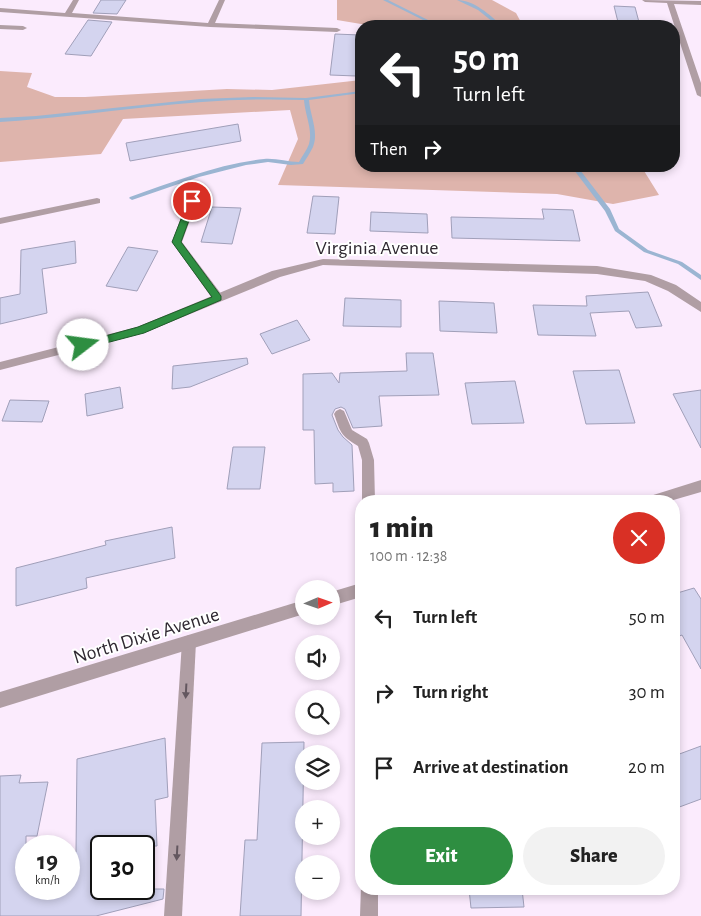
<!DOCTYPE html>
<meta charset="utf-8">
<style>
body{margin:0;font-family:"Alegreya Sans",sans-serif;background:#f2f2f2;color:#222;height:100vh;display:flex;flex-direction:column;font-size:19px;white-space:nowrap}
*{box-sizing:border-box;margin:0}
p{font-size:16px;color:#767676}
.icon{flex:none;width:28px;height:28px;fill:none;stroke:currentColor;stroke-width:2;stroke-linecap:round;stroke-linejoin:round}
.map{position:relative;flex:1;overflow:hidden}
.drawer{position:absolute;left:355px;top:495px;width:325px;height:400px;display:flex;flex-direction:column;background:#fff;border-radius:20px;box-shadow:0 2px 8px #0003}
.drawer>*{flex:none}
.top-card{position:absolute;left:355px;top:20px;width:325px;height:152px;border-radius:20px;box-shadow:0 2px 8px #0003;background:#202124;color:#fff;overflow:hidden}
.needle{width:32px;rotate:88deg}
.tools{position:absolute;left:295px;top:580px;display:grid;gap:10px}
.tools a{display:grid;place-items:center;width:45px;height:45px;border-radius:50%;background:#fff;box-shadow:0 2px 8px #0003;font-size:25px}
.speed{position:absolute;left:15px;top:835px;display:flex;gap:10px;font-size:25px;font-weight:700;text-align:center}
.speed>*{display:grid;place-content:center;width:65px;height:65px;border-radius:50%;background:#fff;box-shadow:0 2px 8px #0003;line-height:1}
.speed small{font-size:12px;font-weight:400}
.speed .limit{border:2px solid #111;border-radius:8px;background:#fff;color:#111}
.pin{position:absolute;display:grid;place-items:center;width:42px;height:42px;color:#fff;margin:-21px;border:2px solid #fff;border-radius:50%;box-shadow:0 1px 5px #0007}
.me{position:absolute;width:55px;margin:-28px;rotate:75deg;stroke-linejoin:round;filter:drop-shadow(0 0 4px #0008)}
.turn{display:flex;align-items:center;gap:18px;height:105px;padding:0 15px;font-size:22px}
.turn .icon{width:65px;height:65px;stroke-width:2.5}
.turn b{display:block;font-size:35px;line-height:42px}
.then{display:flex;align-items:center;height:48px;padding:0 15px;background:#0003;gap:10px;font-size:19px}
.round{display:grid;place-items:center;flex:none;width:52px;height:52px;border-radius:26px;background:#f2f2f2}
.overview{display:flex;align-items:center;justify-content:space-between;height:85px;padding:0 15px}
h1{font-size:30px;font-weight:800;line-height:38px}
.cta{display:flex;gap:10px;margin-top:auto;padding:10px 15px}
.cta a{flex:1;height:58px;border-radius:30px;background:#2e8e41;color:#fff;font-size:20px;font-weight:800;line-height:58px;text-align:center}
.cta a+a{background:#f2f2f2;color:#222}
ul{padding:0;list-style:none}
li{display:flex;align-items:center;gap:15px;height:75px;padding:0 15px}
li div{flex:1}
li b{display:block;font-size:19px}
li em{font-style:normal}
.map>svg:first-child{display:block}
.forest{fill:#deb4ac}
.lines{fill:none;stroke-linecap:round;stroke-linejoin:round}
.stream{fill:#9bb5d2;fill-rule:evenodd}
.building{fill:#d4d4ef;stroke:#a09fb9}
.service{fill:#b09ea4;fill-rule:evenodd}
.minor{fill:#b09ea4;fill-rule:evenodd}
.tertiary{fill:#b09ea4;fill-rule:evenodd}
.oneway{fill:#63575f}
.route{fill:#2e8e41;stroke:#1e5c2a}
.labels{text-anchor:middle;stroke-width:4;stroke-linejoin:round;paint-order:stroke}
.street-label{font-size:20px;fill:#2f2831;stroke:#fff}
</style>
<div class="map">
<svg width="701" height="916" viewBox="0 0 701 916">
<rect width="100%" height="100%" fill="#fbebfd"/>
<g class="forest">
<path d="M337,0H492L516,13L523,26H373L337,20Z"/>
<path d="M0,71L32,73L27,87L55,97H85L227,89L272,90L361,80V166H641L659,195L613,204L557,194L278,185L298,139L290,110L123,119L101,154L0,162Z"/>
</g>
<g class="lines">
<g class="stream">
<path d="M383,0H388L440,26H435Z"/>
<path d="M457,0C474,0 490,15 502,26H498L478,10Z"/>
<path d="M361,91V93L309,100C310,115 319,132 313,147C310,153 306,159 303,164L291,165L268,162L246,165L199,177L132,200L129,198L130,197C173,182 218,164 264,159C276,158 287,162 299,162C302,156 307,150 309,144C313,130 305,115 304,100C251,98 200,101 148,107C99,112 49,119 0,122V118L36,116L200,99L253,97L306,98Z"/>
<path d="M571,166H577L610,209L619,229L648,250L682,262L701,275V280L678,264L644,252L615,231L605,211Z"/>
</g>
</g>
<g class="building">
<path d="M101,0H126L117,14L93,13Z"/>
<path d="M614,6L635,7L640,26H619Z"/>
<path d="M88,20L112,22L91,56L65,54Z"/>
<path d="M335,34L360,35L356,76L330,75Z"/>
<path d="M238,124L241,141L130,161L126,143Z"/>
<path d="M313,196L339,197L335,234L307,233Z"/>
<path d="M212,207L241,208L232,244L201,242Z"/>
<path d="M542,209L573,210L580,241L452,238L451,217L544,219Z"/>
<path d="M371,212L427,214L428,233L370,231Z"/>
<path d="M75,241L76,263L42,269L47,313L0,324V298L20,294L21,250Z"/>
<path d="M128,247L158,251L137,291L106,286Z"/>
<path d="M648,292L662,326L636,328L629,311L590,313L596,336L538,335L533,305L587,306L586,296Z"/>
<path d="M345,298L401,300V327L343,326Z"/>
<path d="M439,301L494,303L497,333L440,331Z"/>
<path d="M297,320L310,340L272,354L260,334Z"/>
<path d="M406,353H433L439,395L379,396L382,426L353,428L345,409L341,407L335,409L332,415L338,430L343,437L352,445L354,491L333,492V483L315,484L314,430H303V374L332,373L339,383L340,373L407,371Z"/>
<path d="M247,358L248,364L190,387L172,389L173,366Z"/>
<path d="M619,370L635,423L586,424L573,371Z"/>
<path d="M515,381L524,423L472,424L465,383Z"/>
<path d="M120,387L123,408L87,416L85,394Z"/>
<path d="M701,390V448L673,394Z"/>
<path d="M10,400L49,401L42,422L2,421Z"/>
<path d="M233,447H265L260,489H227Z"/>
<path d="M172,527L175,558L86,578L87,588L16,606V568L106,545L105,541Z"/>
<path d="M694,588L701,599V669L682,635L674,638V594Z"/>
<path d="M165,738L168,797L155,800L157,846H101V889H164L163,899L96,916H0V776L21,775L19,783L48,782L37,836H26V889H69V854L76,852L77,759Z"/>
<path d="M304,742L301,916H240L245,840H257L262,743Z"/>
<path d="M701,746V799L674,809V756Z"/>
<path d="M469,889H522L524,907L471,908Z"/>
</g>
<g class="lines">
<g class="service">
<path d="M0,25L23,26L27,28L23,30L0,29Z"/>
<path d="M192,198L197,201L182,242L222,295L223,298L222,301H214L172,242L187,201Z"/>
<path d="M340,409L344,411L352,430L367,439L369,443L374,460L375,501H362V460L358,446C340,435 341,433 334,414L336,411Z"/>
<path d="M189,635L194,637L196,642L182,916H164L182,642L184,637Z"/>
</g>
<g class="minor">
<path d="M73,0H79L72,13L208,23L219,0H225L215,23L337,28L341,30L337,32L210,27L0,12V8L65,13Z"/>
<path d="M642,0L701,1V5L674,4L701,83V97L697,95L667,3L645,2Z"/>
<path d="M97,198L100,199V203L0,224V218Z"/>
<path d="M323,259L597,266L651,275L676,285L701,302V312L668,291L645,281L597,274L323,265L280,277L144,333L0,370V362L137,327L272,271Z"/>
<path d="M361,886V889H378V916H360Z"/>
</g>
<g class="tertiary">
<path d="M701,480V492L670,501H645L647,497Z"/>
<path d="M361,583V597L331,606V592Z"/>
<path d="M304,600V614L0,708V692Z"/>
</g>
</g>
<defs><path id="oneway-solid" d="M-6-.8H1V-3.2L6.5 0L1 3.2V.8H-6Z" transform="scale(1.25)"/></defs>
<g class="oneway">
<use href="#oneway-solid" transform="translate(186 691) rotate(93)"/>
<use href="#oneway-solid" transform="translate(177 853) rotate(93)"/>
</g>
<path class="route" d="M189,199H195L196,201L181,242L221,296V300L144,333L83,349L80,348V343L138,327L212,297L172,242Z"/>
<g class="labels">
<g class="street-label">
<text x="377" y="254">Virginia Avenue</text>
<text transform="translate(146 635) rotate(-17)" y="7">North Dixie Avenue</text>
</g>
</g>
</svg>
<div class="tools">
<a><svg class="needle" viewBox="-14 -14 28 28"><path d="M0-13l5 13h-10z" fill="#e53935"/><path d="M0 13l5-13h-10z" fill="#767676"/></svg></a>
<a><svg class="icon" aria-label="sound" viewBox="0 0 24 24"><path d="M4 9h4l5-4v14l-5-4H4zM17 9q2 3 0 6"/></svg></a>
<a><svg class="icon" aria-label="search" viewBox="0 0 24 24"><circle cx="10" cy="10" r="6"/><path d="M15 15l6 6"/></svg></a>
<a><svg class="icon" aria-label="layers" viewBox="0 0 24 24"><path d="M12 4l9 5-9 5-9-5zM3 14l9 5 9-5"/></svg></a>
<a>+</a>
<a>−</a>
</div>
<div class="speed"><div>19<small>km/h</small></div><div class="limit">30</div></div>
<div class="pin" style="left:192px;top:201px;background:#d93025"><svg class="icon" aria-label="arrive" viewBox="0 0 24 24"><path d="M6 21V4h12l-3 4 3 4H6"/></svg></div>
<svg class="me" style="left:83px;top:345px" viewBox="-20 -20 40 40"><circle r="19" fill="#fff"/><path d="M0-13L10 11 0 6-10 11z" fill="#2e8e41"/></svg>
<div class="top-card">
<div class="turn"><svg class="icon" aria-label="left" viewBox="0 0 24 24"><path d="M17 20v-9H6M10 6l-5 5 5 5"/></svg><div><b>50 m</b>Turn left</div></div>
<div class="then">Then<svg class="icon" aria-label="right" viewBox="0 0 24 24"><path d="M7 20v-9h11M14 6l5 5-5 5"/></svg></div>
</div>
<section class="drawer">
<div class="overview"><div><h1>1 min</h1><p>100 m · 12:38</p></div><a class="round" style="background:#d93025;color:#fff"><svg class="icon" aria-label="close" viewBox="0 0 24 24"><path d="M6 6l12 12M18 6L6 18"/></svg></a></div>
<ul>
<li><svg class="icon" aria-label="left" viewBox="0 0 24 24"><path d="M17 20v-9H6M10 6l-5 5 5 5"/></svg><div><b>Turn left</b></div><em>50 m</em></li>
<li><svg class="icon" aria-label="right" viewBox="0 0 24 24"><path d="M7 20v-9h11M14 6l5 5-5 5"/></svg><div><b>Turn right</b></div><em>30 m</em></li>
<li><svg class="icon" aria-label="arrive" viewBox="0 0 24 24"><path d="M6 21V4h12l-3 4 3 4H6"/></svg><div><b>Arrive at destination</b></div><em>20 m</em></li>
</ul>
<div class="cta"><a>Exit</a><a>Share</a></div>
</section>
</div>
